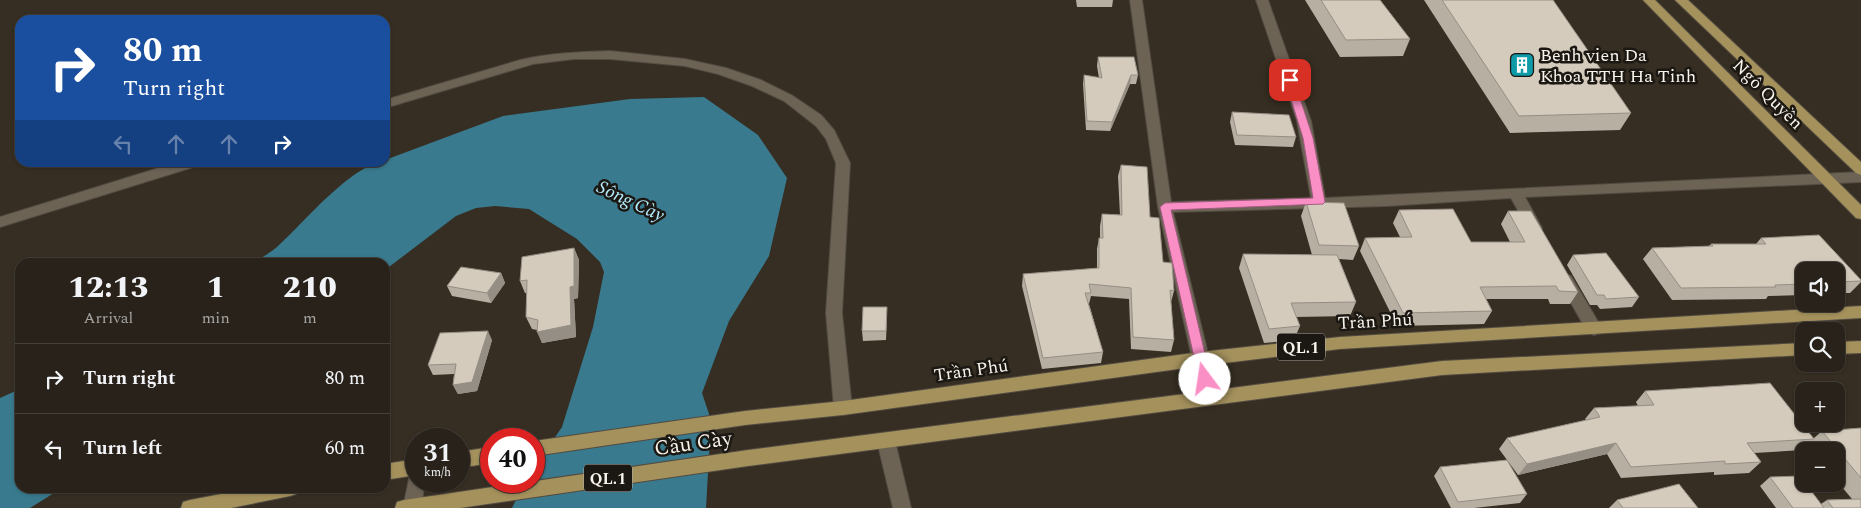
<!DOCTYPE html>
<meta charset="utf-8">
<style>
body{margin:0;font-family:Spectral,serif;background:#302a23;color:#f1f3f6;height:100vh;display:flex;flex-direction:column;font-size:19px;white-space:nowrap}
*{box-sizing:border-box;margin:0}
p{font-size:16px;color:#a5a4a2}
.icon{flex:none;width:28px;height:28px;fill:none;stroke:currentColor;stroke-width:2;stroke-linecap:round;stroke-linejoin:round}
.map{position:relative;flex:1;overflow:hidden}
.panel{position:absolute;left:15px;top:258px;width:375px;height:235px;display:flex;flex-direction:column;background:#28221a;border-radius:15px;box-shadow:0 1px 4px #0004,0 0 0 1px #443f39}
.panel>*{flex:none}
.hud{position:absolute;left:15px;top:15px;width:375px;height:152px;border-radius:15px;box-shadow:0 1px 4px #0004,0 0 0 1px #443f39;background:#1a4fa0;color:#fff;overflow:hidden}
.fabs{position:absolute;left:1795px;top:262px;display:grid;gap:10px}
.fabs a{display:grid;place-items:center;width:50px;height:50px;border-radius:10px;background:#28221a;box-shadow:0 1px 4px #0004,0 0 0 1px #443f39;font-size:25px}
.speed{position:absolute;left:405px;top:428px;display:flex;gap:10px;font-size:25px;font-weight:700;text-align:center}
.speed>*{display:grid;place-content:center;width:65px;height:65px;border-radius:50%;background:#28221a;box-shadow:0 1px 4px #0004,0 0 0 1px #443f39;line-height:1}
.speed small{font-size:12px;font-weight:400}
.speed .limit{border:8px solid #d22;background:#fff;color:#111}
.pin{position:absolute;display:grid;place-items:center;width:42px;height:42px;color:#fff;margin:-21px;border-radius:10px;box-shadow:0 2px 8px #0006}
.me{position:absolute;width:55px;margin:-28px;rotate:346deg;stroke-linejoin:round;filter:drop-shadow(0 0 4px #0008)}
.turn{display:flex;align-items:center;gap:18px;height:105px;padding:0 25px;font-size:22px}
.turn .icon{width:65px;height:65px;stroke-width:2.5}
.turn b{display:block;font-size:35px;line-height:42px}
.lanes{display:flex;align-items:center;height:48px;padding:0 25px;background:#0003;justify-content:center;gap:25px;direction:ltr}
.lanes .off{opacity:.35}
.eta{display:flex;justify-content:space-evenly;align-items:center;height:85px;text-align:center}
.eta b{font-size:30px;font-weight:800;line-height:35px}
ul{padding:0;list-style:none}
li{display:flex;align-items:center;gap:15px;height:70px;padding:0 25px;border-top:1px solid #443f39}
li div{flex:1}
li b{display:block;font-size:19px}
li em{font-style:normal}
.map>svg:first-child{display:block}
.water{fill:#397a8e}
.lines{fill:none;stroke-linecap:round;stroke-linejoin:round}
.minor-casing{stroke:#524b41;stroke-width:2}
.major-casing{stroke:#524b41;stroke-width:2}
.minor{fill:#6c6355;fill-rule:evenodd}
.major{fill:#a4915c;fill-rule:evenodd}
.wall{fill:#b7afa2}
.shaded-wall{fill:#958e84}
.building{fill:#d5cbbc;stroke:#958e84}
.route{fill:#fa8fc6;stroke:#a25d81}
.labels{text-anchor:middle;stroke-width:5;stroke-linejoin:round;paint-order:stroke}
.shield{fill:#1b1712;stroke:#b6b1aa;stroke-width:1}
.shield-label{font-size:16px;font-weight:bold;fill:#f8f3eb}
.poi-label{font-size:18px;fill:#f8f3eb;stroke:#1b1712;text-anchor:start}
.street-label{font-size:18px;fill:#f8f3eb;stroke:#1b1712}
.water-label{font-size:19px;font-style:italic;fill:#b4ebfd;stroke:#1b1712}
.near-street-label{font-size:21px;fill:#f8f3eb;stroke:#1b1712}
</style>
<div class="map">
<svg width="1861" height="508" viewBox="0 0 1861 508">
<rect width="100%" height="100%" fill="#362e22"/>
<g class="water">
<path d="M704,97L758,135L787,178L769,256L729,321L702,393L711,420L706,508H512L525,481H534V468L562,427L593,327L604,272L600,262L577,239L529,209L495,206L476,208L456,216L385,270V262H255C262,257 270,253 277,247C302,225 352,163 385,162V160L503,116L630,99Z"/>
<path d="M20,389V488H62L30,508H0V398Z"/>
</g>
<g class="lines">
<defs>
<g id="minor">
<path d="M1130,0H1142L1171,202L1311,198L1297,121L1256,0H1268L1311,121L1325,198L1861,172V182L1525,197L1542,228L1540,232L1535,233L1530,232L1511,198L1387,206L1173,212L1219,398L1216,403L1210,405L1204,403L1201,398L1158,207Z"/>
<path d="M610,51L685,59L726,68L761,80L793,96L821,115L834,130L850,163L842,313L852,408L849,413L843,415L837,413L834,408L826,313L836,163L826,139L816,126L784,101L752,86L718,74L685,66L610,59H574L533,64L385,108V100L520,60C550,53 580,52 610,51Z"/>
<path d="M178,162H202L200,165L0,227V217Z"/>
<path d="M1566,274L1571,276L1600,325L1602,329L1600,333L1594,335L1588,333L1558,280L1561,276Z"/>
<path d="M886,434L892,436L895,441L911,508H893L877,441L880,436Z"/>
<path d="M416,472V481H425L421,508H403L410,474Z"/>
</g>
<g id="major">
<path d="M1643,0H1655L1861,205V219L1856,218Z"/>
<path d="M1675,0H1688L1861,162V175L1856,173Z"/>
<path d="M1861,306V318L1340,349L1200,366L843,415L745,425L534,456V441L745,411L843,401L1200,352L1340,337Z"/>
<path d="M1861,341V353L1836,354V342Z"/>
<path d="M1804,343V355L1442,375L748,466L460,508H395L397,502L404,500L748,450L1442,361Z"/>
<path d="M491,447V463L459,468V452Z"/>
<path d="M416,459V475L385,480V464Z"/>
<path d="M252,488H299L296,494L290,496L231,508H181L183,502L190,500Z"/>
</g>
</defs>
<use href="#minor" class="minor-casing"/>
<use href="#major" class="major-casing"/>
<use href="#minor" class="minor"/>
<use href="#major" class="major"/>
</g>
<g class="wall">
<path d="M1076,0H1113L1112,7H1077Z"/>
<path d="M1305,0H1380L1410,39L1403,56L1340,57Z"/>
<path d="M1424,0H1553L1631,113L1620,130L1510,133Z"/>
<path d="M1098,57L1138,75L1136,84H1130L1110,131L1086,130L1083,84L1084,75L1099,78L1097,66Z"/>
<path d="M1232,112L1296,137L1293,147L1235,145L1230,122Z"/>
<path d="M1121,165L1150,217L1163,262L1174,291L1171,302L1174,340L1171,352L1131,349L1129,299L1091,296L1089,304L1103,352L1101,363L1042,369L1022,286L1023,274L1097,268V249L1099,238H1100V226L1102,214L1120,215L1118,176Z"/>
<path d="M1306,202L1359,246L1353,260L1339,259L1356,302L1350,316L1296,317L1300,326L1294,340L1264,343L1239,268L1243,254L1312,255L1301,216Z"/>
<path d="M1399,210L1471,242H1510L1501,224L1508,211L1578,292L1570,304H1550L1548,299H1486L1492,311L1484,324L1397,326L1360,251L1365,238L1400,237L1393,223Z"/>
<path d="M1761,238L1861,280V282L1850,293H1836V271H1804V295L1768,296L1766,299L1672,300L1643,259L1652,248L1709,246L1711,244H1756Z"/>
<path d="M574,248L579,260L578,298L574,299L576,337L542,343L537,330L532,329L526,317L527,293H525L520,281Z"/>
<path d="M1573,255L1639,297L1632,307L1600,309L1597,305H1590L1567,265Z"/>
<path d="M501,273L505,283L491,303L452,296L447,286Z"/>
<path d="M887,317L886,340L863,341L862,331Z"/>
<path d="M492,340L477,391L458,394L453,385L454,374L433,375L428,365Z"/>
<path d="M1645,391L1814,438L1822,431L1861,428V508H1776L1760,486L1770,477L1821,504L1827,500L1852,499L1836,480V451H1813L1808,445L1802,450L1754,453L1761,462L1749,473L1714,475V472L1621,478L1607,454L1518,475L1499,449L1507,438L1586,420L1585,419L1594,408L1638,406L1636,402Z"/>
<path d="M1440,467L1527,494L1520,503L1474,508H1451L1434,476Z"/>
<path d="M1617,500L1698,508H1609Z"/>
</g>
<g class="shaded-wall">
<path d="M1131,75L1130,84L1110,131L1112,122Z"/>
<path d="M574,248L579,260L578,298L574,299L576,337L542,343L537,332Z"/>
<path d="M501,273L505,283L491,303L487,293Z"/>
<path d="M488,331L492,340L477,391L458,394L453,385Z"/>
<path d="M1616,443L1607,454L1518,475L1527,464Z"/>
</g>
<g class="building">
<path d="M1321,0H1380L1410,39L1346,40Z"/>
<path d="M1442,0H1553L1631,113L1519,116Z"/>
<path d="M1098,57H1134L1138,75H1131L1112,122L1087,121L1084,75L1102,78Z"/>
<path d="M1232,112L1289,115L1296,137L1237,135Z"/>
<path d="M1121,165L1147,167L1150,217L1159,218L1163,262L1172,263L1174,291L1170,290L1174,340L1133,337L1131,288L1089,284L1091,293H1085L1103,352L1043,358L1023,274L1099,268V238H1103L1102,214L1122,215Z"/>
<path d="M1306,202L1344,203L1359,246L1319,245Z"/>
<path d="M1453,209L1471,242H1525L1508,211H1531L1578,292L1559,291L1556,286L1480,287L1492,311L1403,313L1365,238L1412,237L1399,210Z"/>
<path d="M1819,235L1861,280V281L1836,282V271H1804V284L1775,285L1776,287L1681,288L1652,248L1713,246L1711,244H1766L1761,238Z"/>
<path d="M574,248V286L570,287L571,325L537,332L538,320L526,317L527,280L520,281L522,257Z"/>
<path d="M1606,253L1639,297L1606,299L1604,295H1597L1573,255Z"/>
<path d="M1243,254L1337,255L1356,302L1291,303L1300,326L1269,329Z"/>
<path d="M461,267L501,273L487,293L447,286Z"/>
<path d="M863,307H887L886,331H862Z"/>
<path d="M488,331L472,382L453,385L456,364L428,365L440,333Z"/>
<path d="M1770,383L1814,439L1747,443L1761,462L1725,464V461L1631,467L1616,443L1527,464L1507,438L1600,417L1594,408L1654,405L1645,391Z"/>
<path d="M1861,428V478L1822,431Z"/>
<path d="M1507,460L1527,494L1458,502L1440,467Z"/>
<path d="M1800,476L1804,480V484H1806L1824,508H1793L1770,477Z"/>
<path d="M1679,484L1698,508H1623L1617,500Z"/>
<path d="M1860,499L1861,500V508H1833L1827,500Z"/>
</g>
<path class="route" d="M1286,78H1290L1294,80L1313,138L1325,202L1323,204L1171,210L1211,379L1210,382H1201L1199,379L1160,207L1165,203L1313,198L1303,138L1285,80Z"/>
<defs>
<symbol id="building-square" viewBox="-11 -11 22 22"><rect x="-9" y="-9" width="18" height="18" rx="4" fill="#0f9aa8" stroke="#1b1712"/><path d="M-4-6H4V6H1V3H-1V6H-4ZM-2.5-4.3h1.7v1.8h-1.7ZM.8-4.3h1.7v1.8H.8ZM-2.5-1h1.7V.8h-1.7ZM.8-1h1.7V.8H.8Z" fill="#fff"/></symbol>
</defs>
<g fill-rule="evenodd">
<use href="#building-square" x="1508" y="51" width="28" height="28"/>
</g>
<g class="labels">
<g class="shield">
<rect x="1277" y="333.5" width="48" height="27" rx="4"/>
<rect x="584" y="464.5" width="48" height="27" rx="4"/>
</g>
<g class="shield-label">
<text x="1301" y="353">QL.1</text>
<text x="608" y="484">QL.1</text>
</g>
<g class="poi-label">
<text x="1540" y="61">Benh vien Da<tspan x="1540" dy="21">Khoa TTH Ha Tinh</tspan></text>
</g>
<g class="street-label">
<text transform="translate(1768 94) rotate(45)" y="6">Ngô Quyền</text>
<text transform="translate(1375 321) rotate(-3)" y="6">Trần Phú</text>
<text transform="translate(971 370) rotate(-8)" y="6">Trần Phú</text>
</g>
<g class="water-label">
<text transform="translate(631 200) rotate(25)" y="7">Sông Cày</text>
</g>
<g class="near-street-label">
<text transform="translate(693 443) rotate(-8)" y="7">Cầu Cày</text>
</g>
</g>
</svg>
<div class="fabs">
<a><svg class="icon" aria-label="sound" viewBox="0 0 24 24"><path d="M4 9h4l5-4v14l-5-4H4zM17 9q2 3 0 6"/></svg></a>
<a><svg class="icon" aria-label="search" viewBox="0 0 24 24"><circle cx="10" cy="10" r="6"/><path d="M15 15l6 6"/></svg></a>
<a>+</a>
<a>−</a>
</div>
<div class="speed"><div>31<small>km/h</small></div><div class="limit">40</div></div>
<div class="pin" style="left:1290px;top:80px;background:#d93025"><svg class="icon" aria-label="arrive" viewBox="0 0 24 24"><path d="M6 21V4h12l-3 4 3 4H6"/></svg></div>
<svg class="me" style="left:1205px;top:379px" viewBox="-20 -20 40 40"><circle r="19" fill="#fff"/><path d="M0-13L10 11 0 6-10 11z" fill="#fa8fc6"/></svg>
<div class="hud">
<div class="turn"><svg class="icon" aria-label="right" viewBox="0 0 24 24"><path d="M7 20v-9h11M14 6l5 5-5 5"/></svg><div><b>80 m</b>Turn right</div></div>
<div class="lanes"><svg class="icon off" aria-label="left" viewBox="0 0 24 24"><path d="M17 20v-9H6M10 6l-5 5 5 5"/></svg><svg class="icon off" aria-label="ahead" viewBox="0 0 24 24"><path d="M12 20V5M6 11l6-6 6 6"/></svg><svg class="icon off" aria-label="ahead" viewBox="0 0 24 24"><path d="M12 20V5M6 11l6-6 6 6"/></svg><svg class="icon" aria-label="right" viewBox="0 0 24 24"><path d="M7 20v-9h11M14 6l5 5-5 5"/></svg></div>
</div>
<section class="panel">
<div class="eta">
<div><b>12:13</b><p>Arrival</p></div>
<div><b>1</b><p>min</p></div>
<div><b>210</b><p>m</p></div>
</div>
<ul>
<li><svg class="icon" aria-label="right" viewBox="0 0 24 24"><path d="M7 20v-9h11M14 6l5 5-5 5"/></svg><div><b>Turn right</b></div><em>80 m</em></li>
<li><svg class="icon" aria-label="left" viewBox="0 0 24 24"><path d="M17 20v-9H6M10 6l-5 5 5 5"/></svg><div><b>Turn left</b></div><em>60 m</em></li>
</ul>
</section>
</div>
